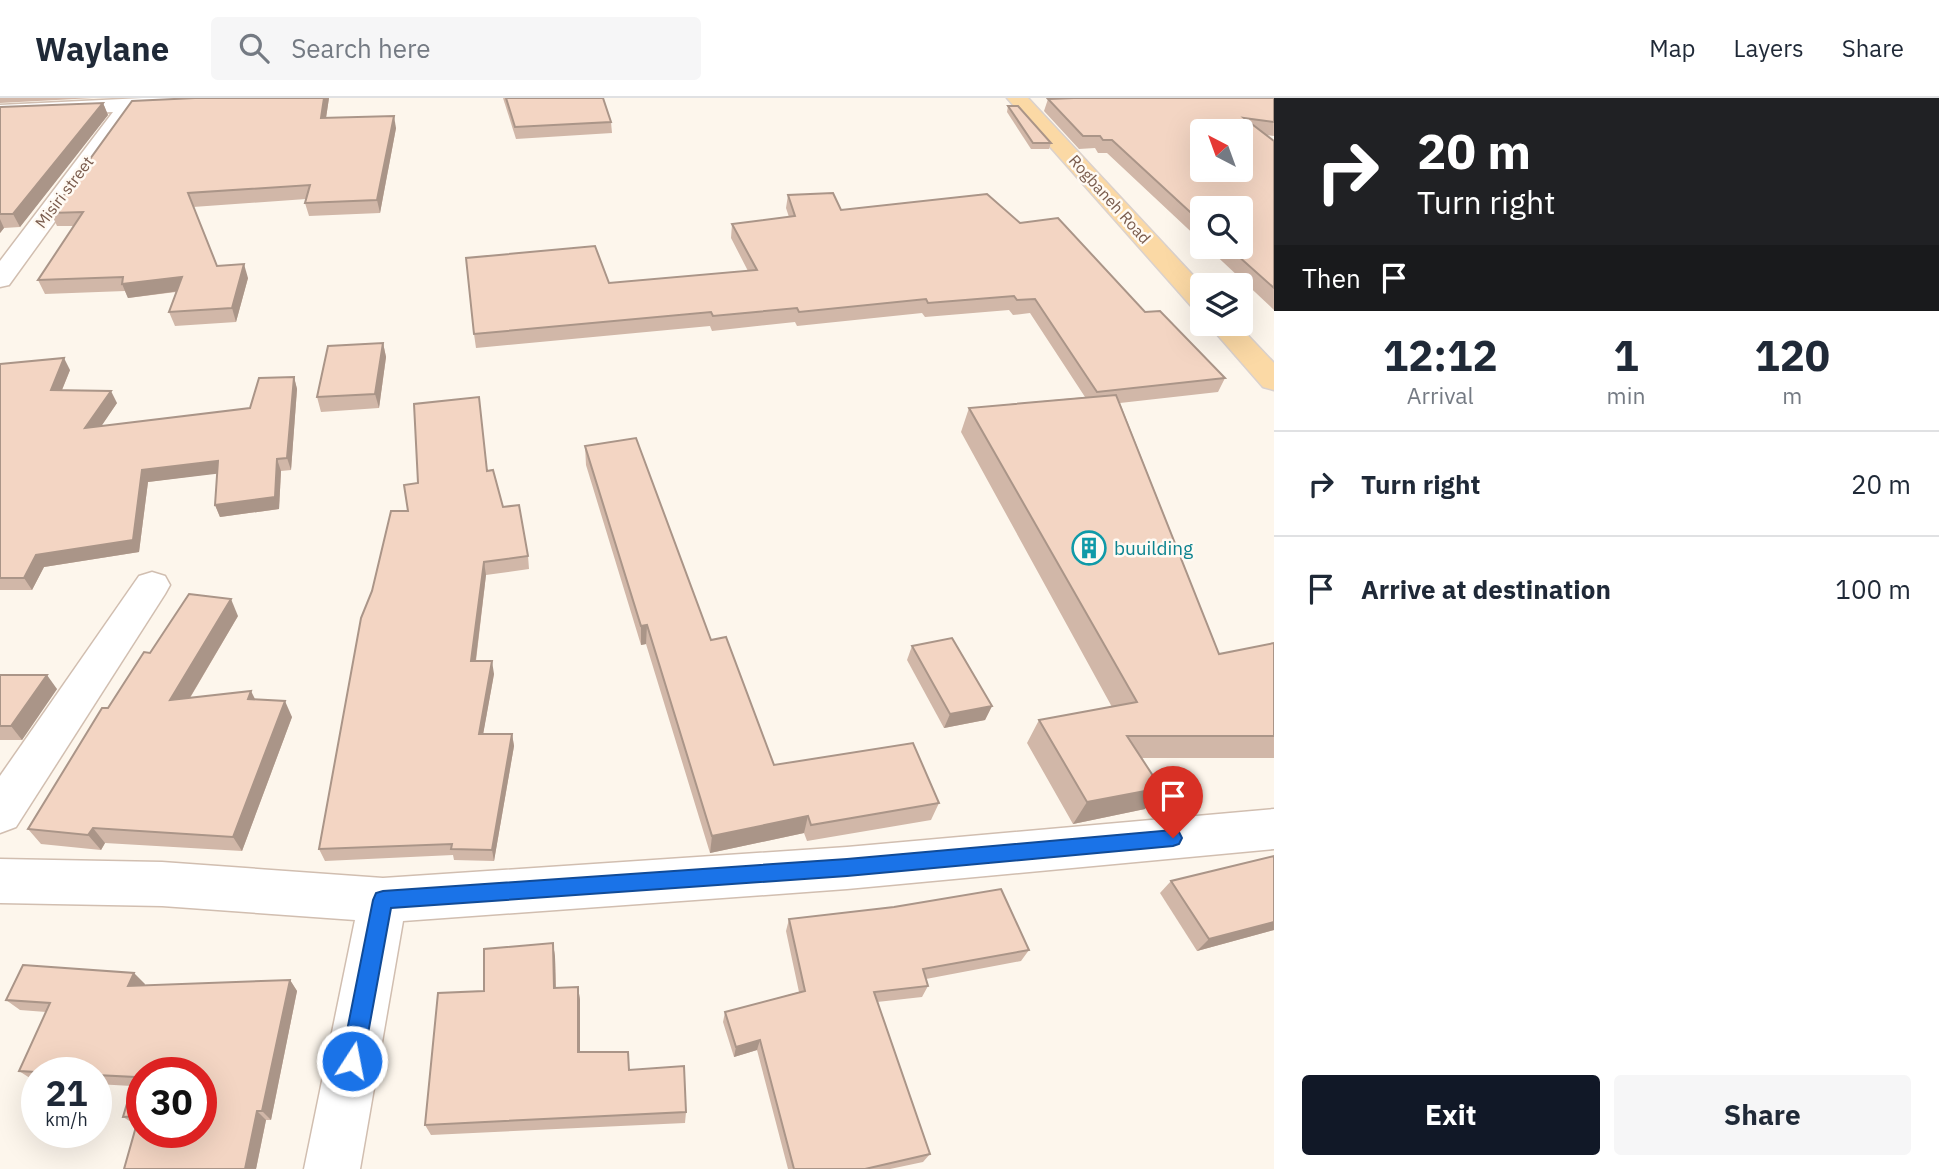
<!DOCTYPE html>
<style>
body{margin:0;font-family:"IBM Plex Sans",sans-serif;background:#f6f6f7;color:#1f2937;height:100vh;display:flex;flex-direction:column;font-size:26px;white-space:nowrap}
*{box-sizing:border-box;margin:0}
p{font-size:23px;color:#747a83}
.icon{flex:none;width:38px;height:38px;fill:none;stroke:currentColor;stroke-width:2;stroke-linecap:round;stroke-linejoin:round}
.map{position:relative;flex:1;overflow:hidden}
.panel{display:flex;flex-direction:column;background:#fff;width:665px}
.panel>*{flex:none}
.hud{background:#202124;color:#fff;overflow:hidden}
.needle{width:46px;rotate:319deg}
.buttons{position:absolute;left:1190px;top:21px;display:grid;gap:14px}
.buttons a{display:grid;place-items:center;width:63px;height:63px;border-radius:7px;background:#fff;box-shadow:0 7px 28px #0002;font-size:35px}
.speed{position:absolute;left:21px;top:959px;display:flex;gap:14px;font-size:35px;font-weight:700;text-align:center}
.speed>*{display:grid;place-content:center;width:91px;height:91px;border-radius:50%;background:#fff;box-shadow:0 7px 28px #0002;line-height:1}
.speed small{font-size:18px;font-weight:400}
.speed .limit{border:10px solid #d22;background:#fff;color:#111}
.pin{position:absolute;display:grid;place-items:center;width:60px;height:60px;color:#fff;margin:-72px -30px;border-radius:50% 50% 50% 0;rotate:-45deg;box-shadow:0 0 7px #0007}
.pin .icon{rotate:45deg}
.me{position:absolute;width:77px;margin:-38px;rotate:11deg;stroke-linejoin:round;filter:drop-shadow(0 0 5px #0008)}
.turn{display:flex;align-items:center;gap:24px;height:147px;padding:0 28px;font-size:32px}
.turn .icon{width:91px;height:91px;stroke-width:2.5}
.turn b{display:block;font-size:49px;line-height:60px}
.then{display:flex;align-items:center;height:66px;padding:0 28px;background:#0003;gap:14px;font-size:26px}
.eta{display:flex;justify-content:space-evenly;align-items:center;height:119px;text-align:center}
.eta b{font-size:42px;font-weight:700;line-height:49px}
.action{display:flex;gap:14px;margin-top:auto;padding:14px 28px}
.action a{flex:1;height:80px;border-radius:7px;background:#111827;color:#fff;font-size:28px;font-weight:700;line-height:80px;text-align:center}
.action a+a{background:#f6f6f7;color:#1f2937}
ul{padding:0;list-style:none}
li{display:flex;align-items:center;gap:21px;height:105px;padding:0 28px;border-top:2px solid #e0e1e3}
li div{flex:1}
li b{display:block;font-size:26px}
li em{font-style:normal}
header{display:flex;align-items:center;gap:42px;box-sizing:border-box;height:98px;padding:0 35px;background:#fff;border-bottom:2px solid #e0e1e3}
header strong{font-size:33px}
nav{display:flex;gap:38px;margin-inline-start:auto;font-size:24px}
.search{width:490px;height:63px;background:#f6f6f7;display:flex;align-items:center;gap:18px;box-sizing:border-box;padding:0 24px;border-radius:7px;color:#747a83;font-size:26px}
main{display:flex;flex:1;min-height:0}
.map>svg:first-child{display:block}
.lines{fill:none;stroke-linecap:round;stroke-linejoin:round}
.street-casing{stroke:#d1beb0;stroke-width:3}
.primary-casing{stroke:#dad1cd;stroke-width:3}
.street{fill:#fff;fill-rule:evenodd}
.primary{fill:#fbd9a5;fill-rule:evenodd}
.wall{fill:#d1b7a8}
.shaded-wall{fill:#aa9588}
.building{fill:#f3d5c3;stroke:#aa9588;stroke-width:2;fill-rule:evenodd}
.route{fill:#1a73e8;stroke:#114b97;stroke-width:2}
.labels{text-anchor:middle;stroke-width:5;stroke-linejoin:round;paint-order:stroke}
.far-street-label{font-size:16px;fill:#7a5c4d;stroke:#fffaf3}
.culture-label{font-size:19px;fill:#0d838f;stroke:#fffaf3;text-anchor:start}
</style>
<header>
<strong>Waylane</strong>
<div class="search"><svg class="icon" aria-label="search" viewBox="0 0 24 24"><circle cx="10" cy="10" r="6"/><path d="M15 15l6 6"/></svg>Search here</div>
<nav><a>Map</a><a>Layers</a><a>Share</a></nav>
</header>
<main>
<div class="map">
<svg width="1274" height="1071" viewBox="0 0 1274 1071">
<rect width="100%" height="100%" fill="#fdf6ec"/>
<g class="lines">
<defs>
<g id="street">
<path d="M143,0H280L270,6L135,13L9,187L0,189V163L113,14L0,19V7Z"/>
<path d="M152,474L165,478L170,487L165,496L16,729L0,735V678L139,478Z"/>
<path d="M1274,711V751L847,791L403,823L360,1071H304L355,822L162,808L0,805V761L162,764L383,780L847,749Z"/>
</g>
<g id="primary">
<path d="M1007,0H1028L1202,187V211L1192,209Z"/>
<path d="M1208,226H1237L1274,265V292L1263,289Z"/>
</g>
</defs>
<use href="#street" class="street-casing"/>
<use href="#primary" class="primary-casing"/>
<use href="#street" class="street"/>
<use href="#primary" class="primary"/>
</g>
<g class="wall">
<path d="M0,0H94L0,5Z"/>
<path d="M329,0L326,20L396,30L380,115L309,118L305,105L306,101L193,109L217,168L248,180L236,224L175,228L169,214L176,194L128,200L125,193L45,196L38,182L74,128H57L51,115Z"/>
<path d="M503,0H603L611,24L612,35L516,41Z"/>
<path d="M1274,0V38L1266,37L1274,43V212L1207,149H1241L1202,110V144L1107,55H1098L1095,50L1079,51L1044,13L1048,1Z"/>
<path d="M103,5L108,17L20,129L4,130L0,135V9Z"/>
<path d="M1008,8L1051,45L1049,51H1031L1007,14Z"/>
<path d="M788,97L841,112L1020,125L1145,214L1225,280L1218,294L1120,305L1219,556L1274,545V660H1142L1145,711L1073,726L1027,645L1039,622L1112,609L961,334L969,310L1085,299L1030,215L1013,217L1009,212L925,219L922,215L797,228L795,224L712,233L710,228L476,250L474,236L609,185L748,173L731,140L732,126L789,119L786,110Z"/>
<path d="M383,245L386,259L379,310L321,314L317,299Z"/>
<path d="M0,266L70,272L62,292L117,305L101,328L250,310L294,279L297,291L291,372L281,373L279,411L220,419L215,407L217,375L148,384L139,454L44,469L32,492H0Z"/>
<path d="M585,348L711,542L774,667L939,705L931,722L807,743L804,735L710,755L646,546L641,547L586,367Z"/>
<path d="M488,373L503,409L528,458L529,471L486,477L476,563L494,576L483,636H512L514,648L494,763L454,762L453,757L325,763L319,751L408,413Z"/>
<path d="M238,518L190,600L255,601L292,619L242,753L105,745L101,752L41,746L28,731L108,610L150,555Z"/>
<path d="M912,548L992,608L985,622L944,630L907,562Z"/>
<path d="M0,577L57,591L22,642H0Z"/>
<path d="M1274,758V832L1197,853L1160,795L1171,783Z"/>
<path d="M789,821L1029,852L1021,863L926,881L928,888L922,899L877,904L930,1056L923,1064L890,1071H788L757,952L734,959L723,924L725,914L799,894L786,833Z"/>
<path d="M553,845L555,859L556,890L578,889L580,902V954L629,972L686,1014L685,1025L431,1037L425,1027L484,893Z"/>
<path d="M290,882L297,893L271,1022H266L256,1071H124L136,1027L123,1019L132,988L96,986V975H37V982H33L19,973L46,914L20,912L6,902L145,886L144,888Z"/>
</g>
<g class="shaded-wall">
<path d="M324,0H329L324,33L321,20Z"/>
<path d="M103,5L108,17L20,129L13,116Z"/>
<path d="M394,18L396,30L380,115L377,102Z"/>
<path d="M0,121L4,130L0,135Z"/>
<path d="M244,166L248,180L236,224L232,210Z"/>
<path d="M182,179L187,192L128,200L122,186Z"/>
<path d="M383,245L386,259L379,310L375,296Z"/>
<path d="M64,260L70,272L57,304L51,292Z"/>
<path d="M294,279L297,291L291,372L287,360Z"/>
<path d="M111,293L117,305L92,342L85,330Z"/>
<path d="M277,361L281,373L279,411L220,419L215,407Z"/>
<path d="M218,363L223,375L148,384L139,454L44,469L32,492L24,480L36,457L142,372Z"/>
<path d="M484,464L486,477L474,576L471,563Z"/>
<path d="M231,501L238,518L179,618L170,602Z"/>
<path d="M647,527L646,546L641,547V528Z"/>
<path d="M492,563L494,576L481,648L479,636Z"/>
<path d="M47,577L57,591L22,642L11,628Z"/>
<path d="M251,593L259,609L248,601Z"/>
<path d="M285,603L292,619L242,753L233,739Z"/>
<path d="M992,608L985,622L944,630L950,616Z"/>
<path d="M512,636L514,648L494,763L492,752Z"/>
<path d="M1161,690L1145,711L1073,726L1087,704Z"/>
<path d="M808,718L804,735L710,755L712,738Z"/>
<path d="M93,730L105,745L101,752L88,737Z"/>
<path d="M1274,824V832L1197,853L1209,841Z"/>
<path d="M553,845L555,859L556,903L554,890Z"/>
<path d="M134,875L145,886L139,899L128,888Z"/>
<path d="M290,882L297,893L271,1022L262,1013Z"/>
<path d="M578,889L580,902V966L578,954Z"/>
<path d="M760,942L757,952L734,959L736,949Z"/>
<path d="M257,1013L266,1022L256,1071H245Z"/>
</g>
<g class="building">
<path d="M195,0H324L321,20L394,18L377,102L305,105L310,87L188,95L217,168L244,166L232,210L169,214L182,179L122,186L123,179L38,182L83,114L51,115L132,3Z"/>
<path d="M506,0H603L611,24L515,29Z"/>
<path d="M1074,0H1274V24L1244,20L1274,43V190L1228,149H1241V110H1202V125L1112,42H1103L1100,38H1083L1048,1ZM1202,33H1241V72H1202Z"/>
<path d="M103,5L13,116H0V9Z"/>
<path d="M1008,8H1018L1051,45H1033Z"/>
<path d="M833,95L841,112L987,96L1020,125L1058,120L1145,214L1160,213L1225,280L1097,294L1035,201L1017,202L1014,198L928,205L926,201L799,214L797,210L713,218L711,214L474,236L466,160L595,148L609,185L757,172L732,126L795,118L788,97Z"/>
<path d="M383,245L375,296L317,299L328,248Z"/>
<path d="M64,260L51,292L111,293L85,330L250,310L259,280L294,279L287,360L277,361L275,399L215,407L218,363L142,372L133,442L36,457L24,480H0V266Z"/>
<path d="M1116,297L1219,556L1274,545V638H1127L1161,690L1087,704L1039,622L1137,604L969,310Z"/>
<path d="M479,299L487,373L493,372L503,409L519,407L528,458L484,464L471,563H492L479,636H512L492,752L451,751L452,746L319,751L361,520L372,493L391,413H408L404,387L418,385L414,306Z"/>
<path d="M636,340L711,542L726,539L774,667L913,645L939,705L811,727L808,718L712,738L647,527L641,528L585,348Z"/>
<path d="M189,496L231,501L170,602L251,593L248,601L285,603L233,739L93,730L88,737L28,731L102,610H108L144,554L150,555Z"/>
<path d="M952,540L992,608L950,616L912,548Z"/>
<path d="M0,577H47L11,628H0Z"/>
<path d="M1274,758V824L1209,841L1171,783Z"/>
<path d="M1001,791L1029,852L923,871L928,888L874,894L930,1056L865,1071H794L760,942L736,949L725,914L805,893L789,821L894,809Z"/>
<path d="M553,845L554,890L578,889V954H628L629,972L684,968L686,1014L425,1027L438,895L484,893V851Z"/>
<path d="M23,867L134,875L128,888L290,882L262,1013H257L245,1071H124L139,1018L123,1019L135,979L96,977V975H54L19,973L50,905L6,902ZM142,975H201V1034H142Z"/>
</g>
<path class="route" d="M1173,732L1179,734L1182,740L1179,746L1173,748L847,778L391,810L363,963L360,971L352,974L344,971L341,963L373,802L376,795L383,793L847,761Z"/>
<defs>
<symbol id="building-ring" viewBox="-11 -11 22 22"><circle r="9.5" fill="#fffaf3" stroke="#0f9aa8" stroke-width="1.5"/><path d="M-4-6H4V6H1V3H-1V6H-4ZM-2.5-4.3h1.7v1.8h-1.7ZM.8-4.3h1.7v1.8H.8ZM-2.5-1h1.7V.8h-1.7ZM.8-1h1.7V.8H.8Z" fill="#0f9aa8"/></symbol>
</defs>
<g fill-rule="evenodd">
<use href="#building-ring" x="1070" y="431" width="38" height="38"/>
</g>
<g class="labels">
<g class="far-street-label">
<text transform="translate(64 94) rotate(-53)" y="6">Misiri street</text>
<text transform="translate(1110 101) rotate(48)" y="6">Rogbaneh Road</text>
</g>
<g class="culture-label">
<text x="1114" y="457">buuilding</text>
</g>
</g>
</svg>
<div class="buttons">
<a><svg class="needle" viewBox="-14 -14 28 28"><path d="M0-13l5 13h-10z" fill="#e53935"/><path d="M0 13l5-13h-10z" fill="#747a83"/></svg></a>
<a><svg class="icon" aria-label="search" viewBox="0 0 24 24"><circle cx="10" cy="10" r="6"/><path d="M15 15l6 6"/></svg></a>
<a><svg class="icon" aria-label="layers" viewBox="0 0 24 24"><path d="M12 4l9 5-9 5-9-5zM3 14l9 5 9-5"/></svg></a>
</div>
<div class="speed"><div>21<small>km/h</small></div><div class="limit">30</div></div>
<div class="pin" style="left:1173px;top:740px;background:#d93025"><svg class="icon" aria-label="arrive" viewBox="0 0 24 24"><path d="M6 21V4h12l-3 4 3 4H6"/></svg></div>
<svg class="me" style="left:352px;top:963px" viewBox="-20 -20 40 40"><circle r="17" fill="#1a73e8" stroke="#fff" stroke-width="3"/><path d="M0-11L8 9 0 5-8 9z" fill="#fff"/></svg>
</div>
<section class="panel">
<div class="hud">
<div class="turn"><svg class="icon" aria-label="right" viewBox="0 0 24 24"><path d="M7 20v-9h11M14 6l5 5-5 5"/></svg><div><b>20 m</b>Turn right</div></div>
<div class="then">Then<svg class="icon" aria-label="arrive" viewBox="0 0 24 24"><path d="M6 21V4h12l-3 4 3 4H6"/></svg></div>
</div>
<div class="eta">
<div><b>12:12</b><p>Arrival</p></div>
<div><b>1</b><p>min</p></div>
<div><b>120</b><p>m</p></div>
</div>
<ul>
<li><svg class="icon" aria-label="right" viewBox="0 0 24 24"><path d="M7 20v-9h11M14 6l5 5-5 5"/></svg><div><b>Turn right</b></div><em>20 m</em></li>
<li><svg class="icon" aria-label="arrive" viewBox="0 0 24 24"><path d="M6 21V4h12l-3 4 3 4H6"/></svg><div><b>Arrive at destination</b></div><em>100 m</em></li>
</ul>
<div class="action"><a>Exit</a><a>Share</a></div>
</section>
</main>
